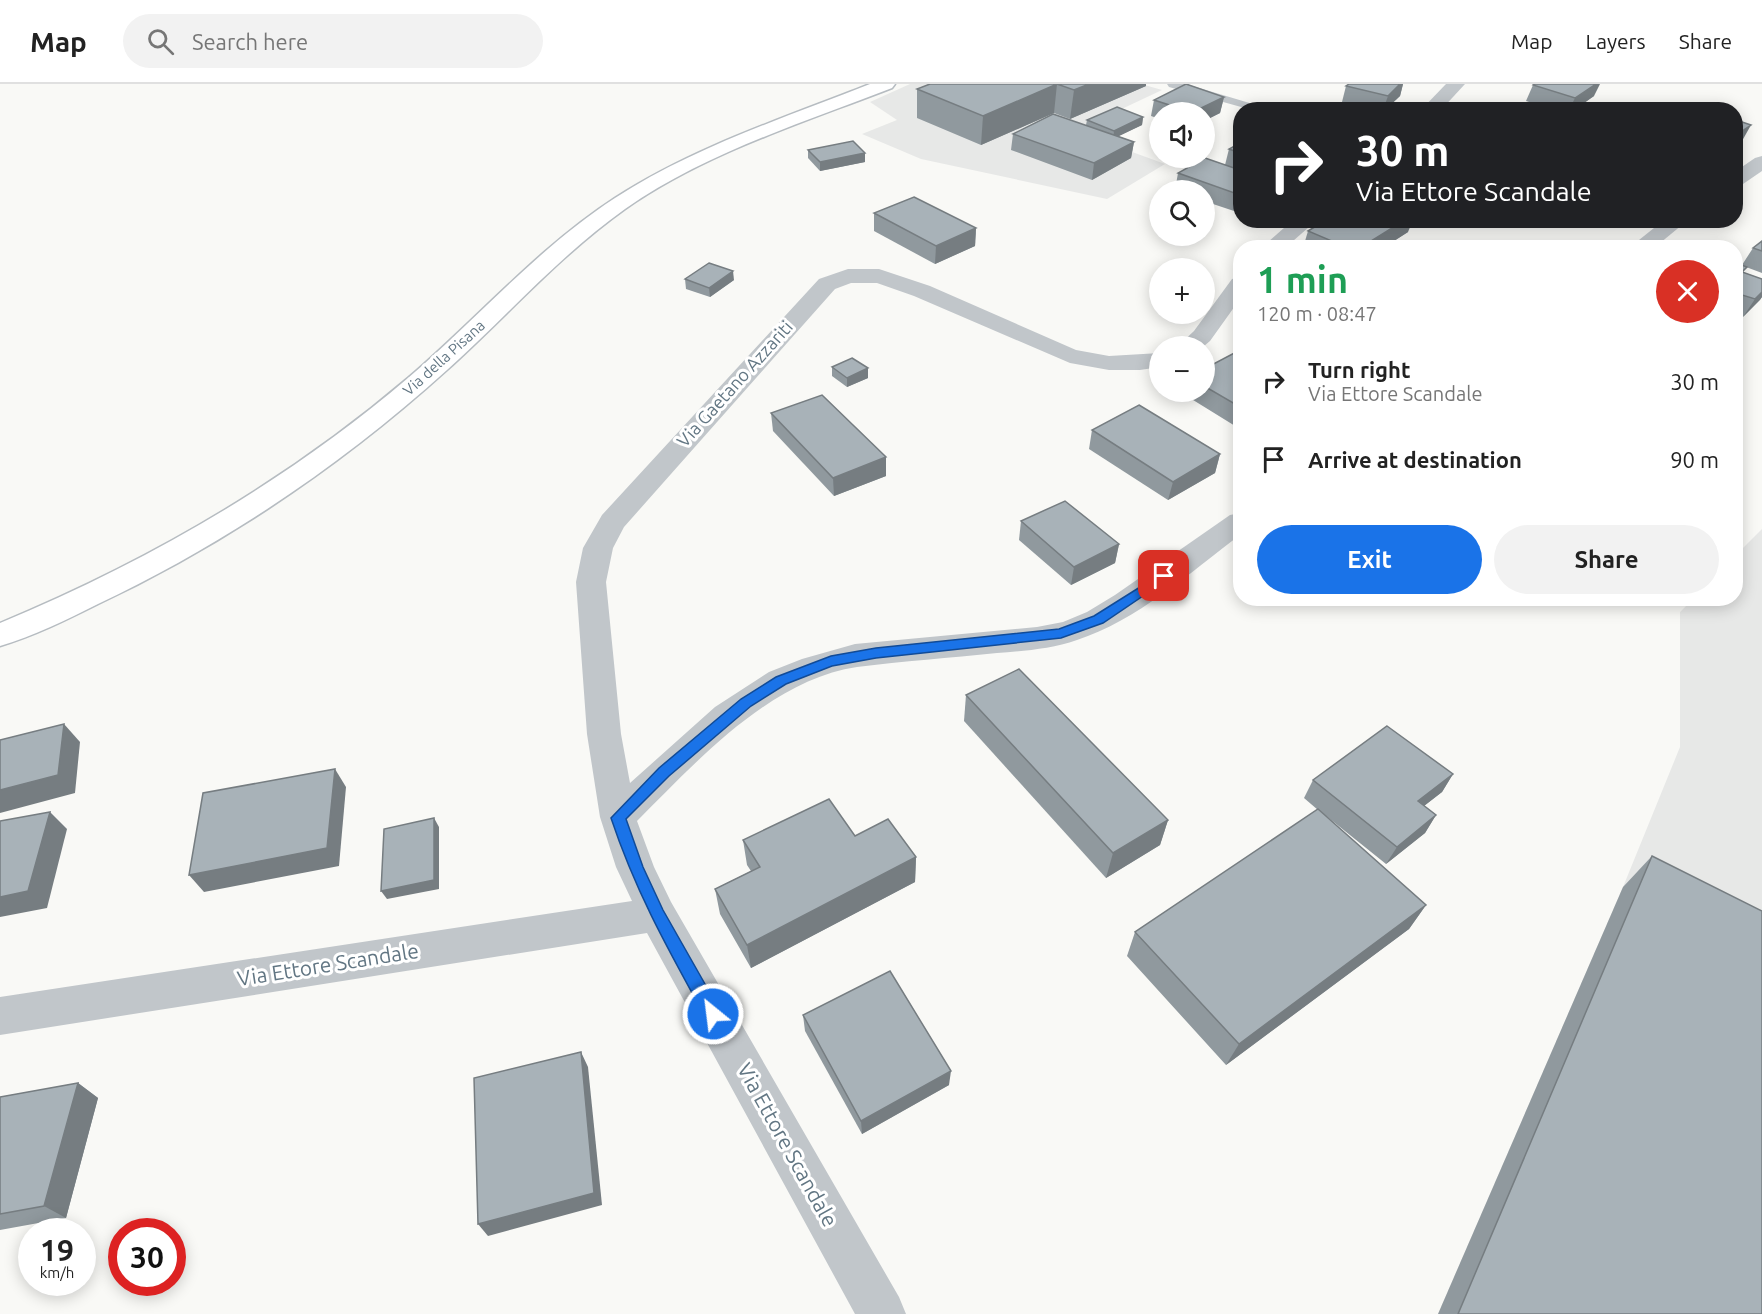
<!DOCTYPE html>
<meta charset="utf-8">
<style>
body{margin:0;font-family:Ubuntu,sans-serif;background:#f2f2f2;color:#222;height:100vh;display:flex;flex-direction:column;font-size:22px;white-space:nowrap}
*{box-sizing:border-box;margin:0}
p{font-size:20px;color:#767676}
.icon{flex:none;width:33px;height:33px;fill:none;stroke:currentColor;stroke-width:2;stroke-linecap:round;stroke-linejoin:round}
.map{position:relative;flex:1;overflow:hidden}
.side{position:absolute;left:1233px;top:156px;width:510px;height:366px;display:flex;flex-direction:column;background:#fff;border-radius:24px;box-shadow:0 3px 15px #0003}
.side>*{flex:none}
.guide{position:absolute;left:1233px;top:18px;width:510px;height:126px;border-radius:24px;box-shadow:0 3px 15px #0003;background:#202124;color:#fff;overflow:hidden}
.tools{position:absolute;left:1149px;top:18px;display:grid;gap:12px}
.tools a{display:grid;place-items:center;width:66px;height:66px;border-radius:50%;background:#fff;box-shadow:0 3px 15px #0003;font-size:30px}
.speed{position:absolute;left:18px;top:1134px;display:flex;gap:12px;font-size:30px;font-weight:700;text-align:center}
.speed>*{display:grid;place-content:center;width:78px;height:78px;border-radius:50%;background:#fff;box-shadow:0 3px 15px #0003;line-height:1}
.speed small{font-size:15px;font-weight:400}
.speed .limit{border:9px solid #d22;background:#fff;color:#111}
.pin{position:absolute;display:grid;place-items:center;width:51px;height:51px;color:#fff;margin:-26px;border-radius:12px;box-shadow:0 3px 9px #0006}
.me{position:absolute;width:66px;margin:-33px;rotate:331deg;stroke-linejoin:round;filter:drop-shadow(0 0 4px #0008)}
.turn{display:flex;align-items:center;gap:21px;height:126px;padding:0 24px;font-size:27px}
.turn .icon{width:78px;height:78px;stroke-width:2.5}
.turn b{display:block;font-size:42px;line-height:51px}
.round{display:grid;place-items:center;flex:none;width:63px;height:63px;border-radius:32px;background:#f2f2f2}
.head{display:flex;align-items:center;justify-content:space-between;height:102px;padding:0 24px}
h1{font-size:36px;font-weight:700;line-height:45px;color:#1e9e55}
.action{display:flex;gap:12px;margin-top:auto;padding:12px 24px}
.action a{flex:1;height:69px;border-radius:36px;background:#1a73e8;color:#fff;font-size:24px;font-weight:700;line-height:69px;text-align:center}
.action a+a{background:#f2f2f2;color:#222}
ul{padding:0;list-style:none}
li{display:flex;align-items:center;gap:18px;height:78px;padding:0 24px}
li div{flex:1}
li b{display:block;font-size:22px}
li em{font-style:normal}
header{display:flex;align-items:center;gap:36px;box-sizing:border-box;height:84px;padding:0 30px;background:#fff;border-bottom:2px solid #e0e0e0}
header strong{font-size:28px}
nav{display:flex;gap:33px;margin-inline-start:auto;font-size:21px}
.search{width:420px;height:54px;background:#f2f2f2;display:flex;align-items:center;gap:15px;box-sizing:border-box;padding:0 21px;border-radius:33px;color:#767676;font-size:22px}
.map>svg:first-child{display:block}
.built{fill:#e7e8e7}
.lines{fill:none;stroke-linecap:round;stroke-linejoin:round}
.secondary-casing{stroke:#b6bcc1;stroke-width:3}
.lane{fill:#c1c6ca;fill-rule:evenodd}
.street{fill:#c1c6ca;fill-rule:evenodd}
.secondary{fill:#fff;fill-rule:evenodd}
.wall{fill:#90999e}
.shaded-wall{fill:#767d81}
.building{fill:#a8b2b8;stroke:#767d81;stroke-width:1.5}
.route{fill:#1a73e8;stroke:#114b97;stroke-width:1.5}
.labels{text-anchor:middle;stroke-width:6;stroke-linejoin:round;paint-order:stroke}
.far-street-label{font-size:15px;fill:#627683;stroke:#fff}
.street-label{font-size:18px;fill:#627683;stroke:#fff}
.near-street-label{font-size:21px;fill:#627683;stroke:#fff}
</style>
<header>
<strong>Map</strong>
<div class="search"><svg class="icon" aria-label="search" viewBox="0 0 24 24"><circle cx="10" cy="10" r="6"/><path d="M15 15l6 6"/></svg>Search here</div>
<nav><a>Map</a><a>Layers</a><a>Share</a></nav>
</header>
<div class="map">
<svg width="1762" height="1230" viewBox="0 0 1762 1230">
<rect width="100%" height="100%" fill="#f9f9f6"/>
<g class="built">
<path d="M910,0H1141L1162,6L1075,47L1165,80L1107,115L921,75L862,50L897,36L870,18Z"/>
<path d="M1762,445V1230H1438L1623,803L1680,663V528L1693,515L1736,514V471Z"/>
</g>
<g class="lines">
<defs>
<path id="secondary" d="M870,0H895L892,4C802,39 705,69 625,125C559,172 507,232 447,286C343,380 225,460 98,520C66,536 34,552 0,562V539C147,478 286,398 408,294C477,235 538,164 615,114C694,63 784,34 870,0Z"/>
</defs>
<use href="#secondary" class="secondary-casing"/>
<path class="lane" d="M1167,0H1186L1273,26H1252L1169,3Z"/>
<g class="street">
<path d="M1446,0H1465L1441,26H1421Z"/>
<path d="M1762,72V87L1743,100L1736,102V87L1755,74Z"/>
<path d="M1293,136H1317L1285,164H1261Z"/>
<path d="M1664,136H1688L1654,164H1629Z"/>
<path d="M848,185H879L930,202L1076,266L1109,272L1160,269V283L1140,286H1109L1070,279L914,212L877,199H851L835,205L624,443L613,464L606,498L621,650L630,699L715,623L769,588L802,575L855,560L1037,543L1063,538L1087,528L1115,511L1230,431L1240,429V451C1191,488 1136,537 1077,556C1051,565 1024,567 997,569C950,574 903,577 857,583C770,596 696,678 637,737L654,783L671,818L899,1213L906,1230H855L647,849L0,951V913L632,817L616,783L600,733L587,650L576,498L583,464L602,431L819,195Z"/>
<path d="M1240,193V215L1210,257L1204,262H1178L1194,247L1232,195Z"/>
</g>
<use href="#secondary" class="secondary"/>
</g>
<g class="wall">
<path d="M930,0H1146V2L1070,35L1054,29L981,61L917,34V5Z"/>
<path d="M1349,0H1403L1400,12L1385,26H1372L1342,18L1346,2Z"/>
<path d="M1533,1L1594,12L1574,26H1554L1526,17Z"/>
<path d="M1224,13L1220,29L1204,37V28H1160V35L1151,32L1154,16Z"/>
<path d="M1143,33L1142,41L1118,52L1134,58L1131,74L1092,96L1011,66L1013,50L1086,41L1087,36Z"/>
<path d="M1240,59V129L1204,117V106H1175L1178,89L1225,81L1229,65Z"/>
<path d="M808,66L865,69V78L820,87L808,74Z"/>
<path d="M874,129L976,144L975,162L935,180L874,147Z"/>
<path d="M1308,147L1408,148L1383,164H1303Z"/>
<path d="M1762,157V189L1746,183L1743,188L1762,195V213L1743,233L1736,231V179L1742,181L1753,164Z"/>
<path d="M685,195L734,196L710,213L686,205Z"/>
<path d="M1240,266V345L1185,311L1186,308H1204V285Z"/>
<path d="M832,283L868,284V294L847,303L832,292Z"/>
<path d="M771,329L886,392L834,412L773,347Z"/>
<path d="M1092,346L1220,370L1215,389L1168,416L1089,365Z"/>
<path d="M1021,437L1119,460L1115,479L1071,501L1019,456Z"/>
<path d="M966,611L1168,736L1160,761L1106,794L964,637Z"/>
<path d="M1453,690L1442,708L1424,722L1436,731L1425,749L1386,780L1320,727L1426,821L1409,845L1226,981L1127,872L1135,848L1318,726L1304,714L1313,696Z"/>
<path d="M855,752L916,773L915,798L751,884L720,830L715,805L751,787L747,781L743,756Z"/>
<path d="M1652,772L1762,1230H1438L1623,803Z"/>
<path d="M803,931L949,1001L862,1050L805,947Z"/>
<path d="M78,999L98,1014L66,1134L0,1146V1013Z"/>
</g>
<g class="shaded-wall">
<path d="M1057,0L1054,29L981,61L983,32Z"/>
<path d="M1089,0H1146V2L1070,35L1074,6Z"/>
<path d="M1400,0H1403L1400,12L1385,26H1383L1388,12Z"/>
<path d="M1596,0H1600L1594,12L1574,26H1569L1575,14Z"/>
<path d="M1224,13L1220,29L1204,37V28H1193Z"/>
<path d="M1143,33L1142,41L1113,55L1114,47Z"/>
<path d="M1751,41L1742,57L1736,61V51Z"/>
<path d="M1134,58L1131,74L1092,96L1094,79Z"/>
<path d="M865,69V78L820,87V78Z"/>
<path d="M1405,136H1413L1408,148L1383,164H1360Z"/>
<path d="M976,144L975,162L935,180L936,162Z"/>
<path d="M733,187L734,196L710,213L709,204Z"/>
<path d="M1762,208V213L1760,216L1743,233L1755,215Z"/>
<path d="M868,284V294L847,303V294Z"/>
<path d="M1220,370L1215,389L1168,416L1173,398Z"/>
<path d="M886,373V392L834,412L833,394Z"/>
<path d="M1119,460L1115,479L1071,501L1074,483Z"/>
<path d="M64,640L80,658L75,709L0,729V706Z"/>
<path d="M335,685L346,703L339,782L204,808L189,791Z"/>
<path d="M1453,690L1442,708L1407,735L1418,717Z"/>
<path d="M50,728L67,745L47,824L0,833V813Z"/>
<path d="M1436,731L1425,749L1386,780L1397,763Z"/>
<path d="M434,734L439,743V805L387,815L381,807Z"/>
<path d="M1168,736L1160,761L1106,794L1113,769Z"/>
<path d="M916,773L915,798L751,884L747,861Z"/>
<path d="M1426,821L1409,845L1226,981L1239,960Z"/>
<path d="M581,968L588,983L602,1121L488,1152L478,1140Z"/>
<path d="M951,987L949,1001L862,1050L861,1037Z"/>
<path d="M78,999L98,1014L66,1134L44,1122Z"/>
</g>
<g class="building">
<path d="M930,0H1089L1074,6L1057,0L983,32L917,5Z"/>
<path d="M1186,0L1224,13L1193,28H1191L1154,16Z"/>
<path d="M1349,0H1400L1388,12L1346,2Z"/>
<path d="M1534,0H1596L1575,14L1533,1Z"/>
<path d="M1473,20L1494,26H1468Z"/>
<path d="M1687,22L1700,26H1681Z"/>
<path d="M1117,23L1143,33L1114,47L1087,36Z"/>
<path d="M1053,30L1134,58L1094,79L1013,50Z"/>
<path d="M1736,36L1751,41L1736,51Z"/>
<path d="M853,57L865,69L820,78L808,66Z"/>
<path d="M1240,59V69L1229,65Z"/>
<path d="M1205,74L1240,86V111L1178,89Z"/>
<path d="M914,113L976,144L936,162L874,129Z"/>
<path d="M1326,136H1405L1360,164H1348L1308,147Z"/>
<path d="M1762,157V167L1753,164Z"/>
<path d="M709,179L733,187L709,204L685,195Z"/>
<path d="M1736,179L1747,183L1742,188L1762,195V208L1755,215L1739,210L1736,213Z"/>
<path d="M1240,266V323L1204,302V285Z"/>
<path d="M852,274L868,284L847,294L832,283Z"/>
<path d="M822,311L886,373L833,394L771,329Z"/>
<path d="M1139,321L1220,370L1173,398L1092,346Z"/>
<path d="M1065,417L1119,460L1074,483L1021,437Z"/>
<path d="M1019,585L1168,736L1113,769L966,611Z"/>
<path d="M64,640L58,691L0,706V656Z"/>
<path d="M1387,642L1453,690L1418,717L1436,731L1397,763L1313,696Z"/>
<path d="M335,685L327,764L189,791L203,709Z"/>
<path d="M829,715L855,752L888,735L916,773L747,861L715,805L760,783L743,756Z"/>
<path d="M1318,725L1426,821L1239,960L1135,848Z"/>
<path d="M50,728L28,807L0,813V737Z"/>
<path d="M434,734V796L381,807L384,745Z"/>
<path d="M1652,772L1762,827V1230H1458Z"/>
<path d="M890,887L951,987L861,1037L803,931Z"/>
<path d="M581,968L594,1109L478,1140L474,994Z"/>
<path d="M78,999L44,1122L0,1130V1013Z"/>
</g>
<path class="route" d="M1164,488L1170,492L1168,495L1103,539L1061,554L876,574L832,582L786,600L751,622L669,692L626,735L643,783L663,826L722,930L719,936L713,938L707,936C669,867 636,809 611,734L659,684L741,615L776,593L831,572L876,564L1059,545L1094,532Z"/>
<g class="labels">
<g class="far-street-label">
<text transform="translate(444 274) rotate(-42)" y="5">Via della Pisana</text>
</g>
<g class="street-label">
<text transform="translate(735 300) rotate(-48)" y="6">Via Gaetano Azzariti</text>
</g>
<g class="near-street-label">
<text transform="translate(328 881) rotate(-9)" y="7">Via Ettore Scandale</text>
<text transform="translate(787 1061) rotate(61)" y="7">Via Ettore Scandale</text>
</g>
</g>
</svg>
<div class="tools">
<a><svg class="icon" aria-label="sound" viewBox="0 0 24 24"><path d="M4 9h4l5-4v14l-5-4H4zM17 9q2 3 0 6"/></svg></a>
<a><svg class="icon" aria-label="search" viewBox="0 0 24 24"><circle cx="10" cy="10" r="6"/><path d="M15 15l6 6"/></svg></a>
<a>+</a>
<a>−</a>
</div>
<div class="speed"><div>19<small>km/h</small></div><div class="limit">30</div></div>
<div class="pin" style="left:1164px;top:492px;background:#d93025"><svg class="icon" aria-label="arrive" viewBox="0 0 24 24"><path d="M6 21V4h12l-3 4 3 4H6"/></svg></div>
<svg class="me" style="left:713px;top:930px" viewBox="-20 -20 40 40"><circle r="17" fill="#1a73e8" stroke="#fff" stroke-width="3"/><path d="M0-11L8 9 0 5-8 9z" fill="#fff"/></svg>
<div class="guide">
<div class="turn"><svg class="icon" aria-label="right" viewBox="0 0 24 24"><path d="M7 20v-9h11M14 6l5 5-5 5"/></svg><div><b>30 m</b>Via Ettore Scandale</div></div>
</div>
<section class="side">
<div class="head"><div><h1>1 min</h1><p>120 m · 08:47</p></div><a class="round" style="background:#d93025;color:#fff"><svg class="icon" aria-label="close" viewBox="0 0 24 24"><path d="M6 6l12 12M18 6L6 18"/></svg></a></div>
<ul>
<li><svg class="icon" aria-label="right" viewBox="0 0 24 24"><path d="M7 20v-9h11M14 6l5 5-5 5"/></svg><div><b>Turn right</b><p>Via Ettore Scandale</p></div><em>30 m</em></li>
<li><svg class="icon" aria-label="arrive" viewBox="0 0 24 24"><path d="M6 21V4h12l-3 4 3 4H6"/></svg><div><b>Arrive at destination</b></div><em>90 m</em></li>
</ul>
<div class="action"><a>Exit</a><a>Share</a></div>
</section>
</div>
